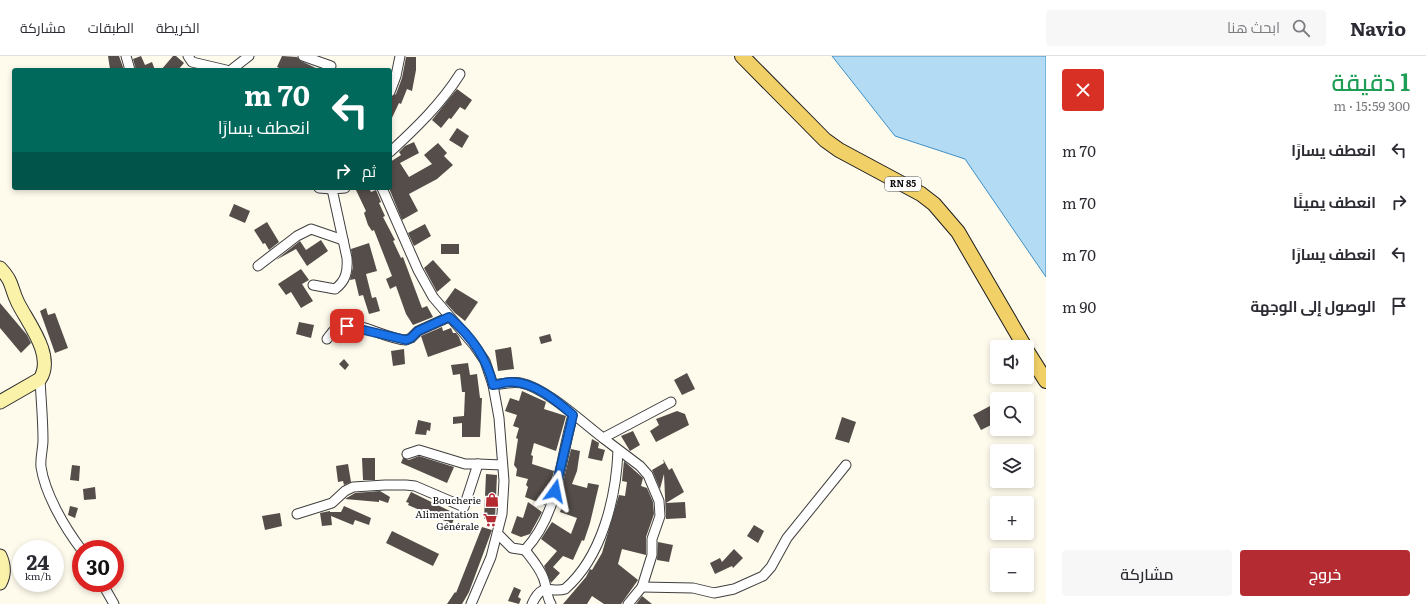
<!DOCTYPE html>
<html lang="ar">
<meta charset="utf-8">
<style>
body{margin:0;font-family:Literata,Cairo,serif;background:#f7f7f7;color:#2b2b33;direction:rtl;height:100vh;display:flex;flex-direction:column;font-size:15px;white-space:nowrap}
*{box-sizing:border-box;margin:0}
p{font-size:13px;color:#7c7c81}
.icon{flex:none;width:22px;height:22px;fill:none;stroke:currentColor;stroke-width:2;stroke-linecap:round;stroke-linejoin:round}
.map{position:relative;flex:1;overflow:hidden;direction:ltr}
.panel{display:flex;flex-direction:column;background:#fff;width:380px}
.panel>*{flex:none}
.guide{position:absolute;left:12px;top:12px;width:380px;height:122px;border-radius:4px;box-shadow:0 2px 6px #0003;direction:rtl;background:#00695c;color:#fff;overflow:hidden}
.controls{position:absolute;left:990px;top:284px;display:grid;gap:8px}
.controls a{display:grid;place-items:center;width:44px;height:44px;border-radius:4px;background:#fff;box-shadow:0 2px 6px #0003;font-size:20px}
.speed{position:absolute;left:12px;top:484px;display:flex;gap:8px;font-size:20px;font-weight:700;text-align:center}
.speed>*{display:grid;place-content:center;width:52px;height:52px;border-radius:50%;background:#fff;box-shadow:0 2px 6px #0003;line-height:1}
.speed small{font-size:10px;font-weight:400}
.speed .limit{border:6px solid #d22;background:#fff;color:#111}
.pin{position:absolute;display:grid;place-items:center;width:34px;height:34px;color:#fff;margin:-17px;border-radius:8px;box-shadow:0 2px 6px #0006}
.me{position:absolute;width:44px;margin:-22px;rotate:12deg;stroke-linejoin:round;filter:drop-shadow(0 0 3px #0008)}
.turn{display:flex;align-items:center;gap:14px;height:84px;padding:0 16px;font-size:18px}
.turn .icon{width:52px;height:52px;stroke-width:2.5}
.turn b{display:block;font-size:28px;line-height:34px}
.then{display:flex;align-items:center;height:38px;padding:0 16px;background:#0003;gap:8px;font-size:15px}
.round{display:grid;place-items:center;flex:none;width:42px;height:42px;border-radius:4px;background:#f7f7f7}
.headline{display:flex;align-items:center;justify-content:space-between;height:68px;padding:0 16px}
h1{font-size:24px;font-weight:600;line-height:30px;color:#1e9e55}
.primary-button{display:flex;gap:8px;margin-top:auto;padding:8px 16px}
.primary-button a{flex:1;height:46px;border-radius:4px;background:#b42c32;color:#fff;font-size:16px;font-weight:600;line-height:46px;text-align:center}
.primary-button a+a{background:#f7f7f7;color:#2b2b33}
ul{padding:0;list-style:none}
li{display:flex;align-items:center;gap:12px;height:52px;padding:0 16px}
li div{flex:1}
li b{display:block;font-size:15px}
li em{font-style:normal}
header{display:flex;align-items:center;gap:24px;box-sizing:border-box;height:56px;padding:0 20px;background:#fff;border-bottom:1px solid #e1e1e2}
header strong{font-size:19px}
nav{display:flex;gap:22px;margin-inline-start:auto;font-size:14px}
.search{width:280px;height:36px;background:#f7f7f7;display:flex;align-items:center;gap:10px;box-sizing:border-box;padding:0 14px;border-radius:4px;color:#7c7c81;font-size:15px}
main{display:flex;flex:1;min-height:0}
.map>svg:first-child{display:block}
.water{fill:#b3dbf3;stroke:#3e90c6}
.building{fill:#544d49}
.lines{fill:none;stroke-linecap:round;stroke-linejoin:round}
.street-casing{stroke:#3f3f3f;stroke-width:11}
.secondary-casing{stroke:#2e2e2e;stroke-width:15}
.primary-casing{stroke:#1d1d1d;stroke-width:16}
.street{stroke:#fff;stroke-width:9}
.secondary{stroke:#fbf2aa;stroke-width:13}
.primary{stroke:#f1d068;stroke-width:14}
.route-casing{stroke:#114b97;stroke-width:10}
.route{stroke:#1a73e8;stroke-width:7}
.labels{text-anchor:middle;stroke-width:4;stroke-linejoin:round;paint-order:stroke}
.shield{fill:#fff;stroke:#555;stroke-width:1}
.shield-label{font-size:9px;font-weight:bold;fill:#0c0c0c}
.poi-label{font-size:10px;fill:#0c0c0c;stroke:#fff;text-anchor:end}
</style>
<header>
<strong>Navio</strong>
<div class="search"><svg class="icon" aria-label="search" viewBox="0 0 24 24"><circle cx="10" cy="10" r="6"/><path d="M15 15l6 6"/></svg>ابحث هنا</div>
<nav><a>الخريطة</a><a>الطبقات</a><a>مشاركة</a></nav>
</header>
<main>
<section class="panel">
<div class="headline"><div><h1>1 دقيقة</h1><p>300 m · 15:59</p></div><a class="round" style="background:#d93025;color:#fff"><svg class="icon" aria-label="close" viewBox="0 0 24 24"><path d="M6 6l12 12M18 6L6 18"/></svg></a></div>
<ul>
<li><svg class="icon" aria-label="left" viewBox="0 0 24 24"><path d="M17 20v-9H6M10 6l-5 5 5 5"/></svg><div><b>انعطف يسارًا</b></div><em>70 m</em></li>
<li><svg class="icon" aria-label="right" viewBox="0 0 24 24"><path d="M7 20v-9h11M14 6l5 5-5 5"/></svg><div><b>انعطف يمينًا</b></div><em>70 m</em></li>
<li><svg class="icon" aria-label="left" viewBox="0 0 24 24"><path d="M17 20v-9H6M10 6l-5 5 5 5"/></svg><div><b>انعطف يسارًا</b></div><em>70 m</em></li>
<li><svg class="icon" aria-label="arrive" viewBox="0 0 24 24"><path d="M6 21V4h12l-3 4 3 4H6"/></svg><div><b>الوصول إلى الوجهة</b></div><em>90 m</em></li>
</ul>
<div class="primary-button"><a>خروج</a><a>مشاركة</a></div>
</section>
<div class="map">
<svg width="1046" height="548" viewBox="0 0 1046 548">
<rect width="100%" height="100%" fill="#fefaec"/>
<path class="water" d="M832,0H1046V221L965,103L895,80Z"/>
<g class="building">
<path d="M108,0H119L124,14H108L110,13Z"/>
<path d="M141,0L145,9L152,6L155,14H136L133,3Z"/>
<path d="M173,0H176L184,7L178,14H161Z"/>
<path d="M282,0L297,1L301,5L320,14H284L277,11Z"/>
<path d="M406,1H416V14L412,35L407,33L401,48L399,47L390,66V42L396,38L402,22Z"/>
<path d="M457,33L472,44L465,54L460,51L451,63L449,62L441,72L432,64Z"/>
<path d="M457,72L469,80L462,92L449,84Z"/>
<path d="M414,86L419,97L400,107L409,121L432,108L424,99L438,87L447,97L444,100L453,109L437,123L409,138L418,155L402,164L389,132H390V106L401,99L399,96L405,90Z"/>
<path d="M355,132H369L371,136L376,134L381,146L379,147L385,160L383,161L395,184L393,185L401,202L403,201L422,252L427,250L433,261L413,269L406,258L396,230L390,233L386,223L392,220L374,174L372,175L368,169L364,157L366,155Z"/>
<path d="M234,148L250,155L245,167L229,160Z"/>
<path d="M267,166L279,186L269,194L265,187L263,188L254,174Z"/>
<path d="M425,168L431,180L414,190L408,177Z"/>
<path d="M321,184L328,195L307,210L296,193L276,204L300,185L306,194Z"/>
<path d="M369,187L377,215L366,218L372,242L376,241L380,255L369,258L363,239L359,240L355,223L350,224L353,211L351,193Z"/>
<rect x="441" y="188" width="18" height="10"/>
<path d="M433,204L451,224L437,236L424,212Z"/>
<path d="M301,213L309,224L302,228L313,245L301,252L291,236L286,239L278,228Z"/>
<path d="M455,232L478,246L465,265L455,257L445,246Z"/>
<path d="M0,247L27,279L31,287L21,297L0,272Z"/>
<path d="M46,252L48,259L55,257L68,292L55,297L40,255Z"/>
<path d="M299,266L314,269L311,282L296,278Z"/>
<path d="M442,271L443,275L451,272L453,277H456L459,281L462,289L428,301L421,280Z"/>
<path d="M550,278L552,285L541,288L539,281Z"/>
<path d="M511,291L514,313L498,315L495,294Z"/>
<path d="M404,293L405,308L393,310L391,295Z"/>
<path d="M344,303L349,309L345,314L339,308Z"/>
<path d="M468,307L470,319L477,318L480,342H482L480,381H462V367L453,368V361L464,360L465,336H462L460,318L453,319L451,309Z"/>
<path d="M687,317L695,333L682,339L674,324Z"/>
<path d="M522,335L546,346L544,353L566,360L556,395L534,387L531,399L533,400L532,408L554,415L545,449L525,441L528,431L526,429L528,423L516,420L517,413L514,409L518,383L516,382L519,372L513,370L517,359L505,355L510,342L519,345Z"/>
<path d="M990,350L997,366L981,374L973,359Z"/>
<path d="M677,355L685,358L689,369L656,386L650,375L659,369L656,363Z"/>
<path d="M842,361L856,366L849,387L835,383Z"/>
<path d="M418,364L431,367L430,375L427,374L426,379L415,378Z"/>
<path d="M633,375L640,389L630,395L621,380Z"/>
<path d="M592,383L599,387L598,392L605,394L602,405L588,402Z"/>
<path d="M571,393L580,395L577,415L572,428L587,432L588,427L599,429L590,467L584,485L582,484L573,504L563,500L553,511L560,517L551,527L544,510L557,495L541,483L552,466L571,478L577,462L560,456L562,451L558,449Z"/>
<path d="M419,400L454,411L447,427L401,407L403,402L409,404Z"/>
<path d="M362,402H375V424H363Z"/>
<path d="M663,403L669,414L672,412L684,436L666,447L685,446L686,462L666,463L664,418L660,433L652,414L664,407Z"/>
<path d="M624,405L643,422L641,430L647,432L653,446L654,458L646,481V499L622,493L618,508L638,524L621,548H604L592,540L587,548H563L586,521L590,513L592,514L602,497L619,439L625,440L627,426L622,425Z"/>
<path d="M348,408L351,426L344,429L343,425L338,426L336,410Z"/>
<path d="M72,409L80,410L79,425L70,424Z"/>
<path d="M486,418L497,419L495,463H484Z"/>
<path d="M95,431L96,443L84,444L83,433Z"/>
<path d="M380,435L390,441L388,447L379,444V446L345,443L355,437Z"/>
<path d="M411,436L454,457V460H455L452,468L408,449L409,447L406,446Z"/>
<path d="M528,446L542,456L530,478L521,481L511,477L517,460L523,462Z"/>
<path d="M70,450L78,452L75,462L68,459Z"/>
<path d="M344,450L371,462L369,469L355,464L353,469L331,460L332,469L322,470L320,457L330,455V456H341Z"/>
<path d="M280,457L282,470L265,474L262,460Z"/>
<path d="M754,469L764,475L758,487L747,480Z"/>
<path d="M482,471L492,474L469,536L462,548H447L455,536L456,537Z"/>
<path d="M392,475L439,498L433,510L386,487Z"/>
<path d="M658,486L673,489L669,506L657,504Z"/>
<path d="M734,493L743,502L733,512L732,510L715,518L710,507L720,502L722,506Z"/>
<path d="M514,531L521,534L518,541L521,543L519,548L508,545Z"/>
<path d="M642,540L652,548H636Z"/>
</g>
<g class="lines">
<defs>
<g id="street">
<path d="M126,0L130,14"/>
<path d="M188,0L192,6L226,14"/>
<path d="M303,0L331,10"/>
<path d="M231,14L249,0"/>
<path d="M390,36L396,20L400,0"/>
<path d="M390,96C416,72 441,48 460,18"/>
<path d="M319,132L332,133"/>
<path d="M382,132L418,214L433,241L474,289L485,305L493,329L499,362L504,425L502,458L491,501L471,548"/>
<path d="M258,210L297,180L311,173L343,184"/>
<path d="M313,229L335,233C346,225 348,215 347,202L332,133L345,132"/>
<path d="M327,283C331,278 335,271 341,270C360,265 386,283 406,284L411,282L418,275L449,261"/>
<path d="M40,323C41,343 43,364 43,384C43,393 40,402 41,411C45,438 65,472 81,493"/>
<path d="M493,329C503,328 512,325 521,327C546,332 582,366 603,382L671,346"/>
<path d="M603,382L640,410L648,419L659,445L660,460L652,483V499L642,531L628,548"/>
<path d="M407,398L419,394L465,408H478"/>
<path d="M297,458L332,447L345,435L353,431L385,429H406L415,430L464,451L478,408L502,409"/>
<path d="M498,478L512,492L525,494C560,456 559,406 573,359"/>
<path d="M525,494C532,503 539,511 543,521C547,530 546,540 551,548"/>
<path d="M102,527L114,548"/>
<path d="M642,531L693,532L714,537L734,533L763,520L771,511L787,482L846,409"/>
<path d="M532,548C543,524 551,538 565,533C602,501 616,442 618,395"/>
</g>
<g id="secondary">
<path d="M0,212C14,227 10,231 18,247C28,267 55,300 40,323L0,346"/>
<path d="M0,500C4,509 5,518 0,527"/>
</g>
<g id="primary">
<path d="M742,0L825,84L839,94L921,138L934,148L958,176L1025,291"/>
<path d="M1027,295L1046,325"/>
</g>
</defs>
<use href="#street" class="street-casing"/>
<use href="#secondary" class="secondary-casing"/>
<use href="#primary" class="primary-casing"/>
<use href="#street" class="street"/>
<use href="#secondary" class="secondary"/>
<use href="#primary" class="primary"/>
</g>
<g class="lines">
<defs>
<path id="route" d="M347,270L406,284L411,282L418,275L449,261C470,279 487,302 493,329C500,328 506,326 512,326C534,326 557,345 573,359L555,435"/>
</defs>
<use href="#route" class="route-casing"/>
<use href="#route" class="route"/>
</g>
<defs>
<symbol id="shop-bare" viewBox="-9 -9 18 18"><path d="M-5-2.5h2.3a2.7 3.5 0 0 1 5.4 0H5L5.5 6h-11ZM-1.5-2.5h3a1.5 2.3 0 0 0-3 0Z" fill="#b42c32" stroke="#fff" stroke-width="2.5" paint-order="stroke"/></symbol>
<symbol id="supermarket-bare" viewBox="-9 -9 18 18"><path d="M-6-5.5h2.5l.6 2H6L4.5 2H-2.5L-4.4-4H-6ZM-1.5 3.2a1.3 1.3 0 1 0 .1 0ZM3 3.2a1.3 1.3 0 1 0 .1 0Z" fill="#b42c32" stroke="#fff" stroke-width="2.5" paint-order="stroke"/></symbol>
</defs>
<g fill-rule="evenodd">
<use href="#shop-bare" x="482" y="434" width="20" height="20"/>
<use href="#supermarket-bare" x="480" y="454" width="20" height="20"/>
</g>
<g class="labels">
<rect class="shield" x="885" y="121" width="36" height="14" rx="3"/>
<g class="shield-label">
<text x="903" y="131">RN 85</text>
</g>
<g class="poi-label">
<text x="481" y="448">Boucherie</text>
<text x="479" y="462">Alimentation<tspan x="479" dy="12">Générale</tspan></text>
</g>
</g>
</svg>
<div class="controls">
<a><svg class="icon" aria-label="sound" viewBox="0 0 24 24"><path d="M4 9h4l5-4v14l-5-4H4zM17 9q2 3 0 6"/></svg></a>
<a><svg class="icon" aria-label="search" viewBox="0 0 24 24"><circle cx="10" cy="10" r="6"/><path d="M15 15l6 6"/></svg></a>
<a><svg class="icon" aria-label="layers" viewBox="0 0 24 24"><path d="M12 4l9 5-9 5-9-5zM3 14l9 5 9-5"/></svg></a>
<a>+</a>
<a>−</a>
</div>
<div class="speed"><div>24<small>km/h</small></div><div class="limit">30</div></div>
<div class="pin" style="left:347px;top:270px;background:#d93025"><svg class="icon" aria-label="arrive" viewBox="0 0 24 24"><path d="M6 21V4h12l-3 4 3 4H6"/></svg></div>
<svg class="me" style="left:555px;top:435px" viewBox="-20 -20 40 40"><path d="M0-17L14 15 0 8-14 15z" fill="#1a73e8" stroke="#fff" stroke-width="4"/></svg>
<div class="guide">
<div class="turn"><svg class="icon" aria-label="left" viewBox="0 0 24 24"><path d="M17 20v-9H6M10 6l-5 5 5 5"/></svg><div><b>70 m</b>انعطف يسارًا</div></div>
<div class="then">ثم<svg class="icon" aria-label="right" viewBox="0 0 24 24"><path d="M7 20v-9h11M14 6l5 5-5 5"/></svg></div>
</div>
</div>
</main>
